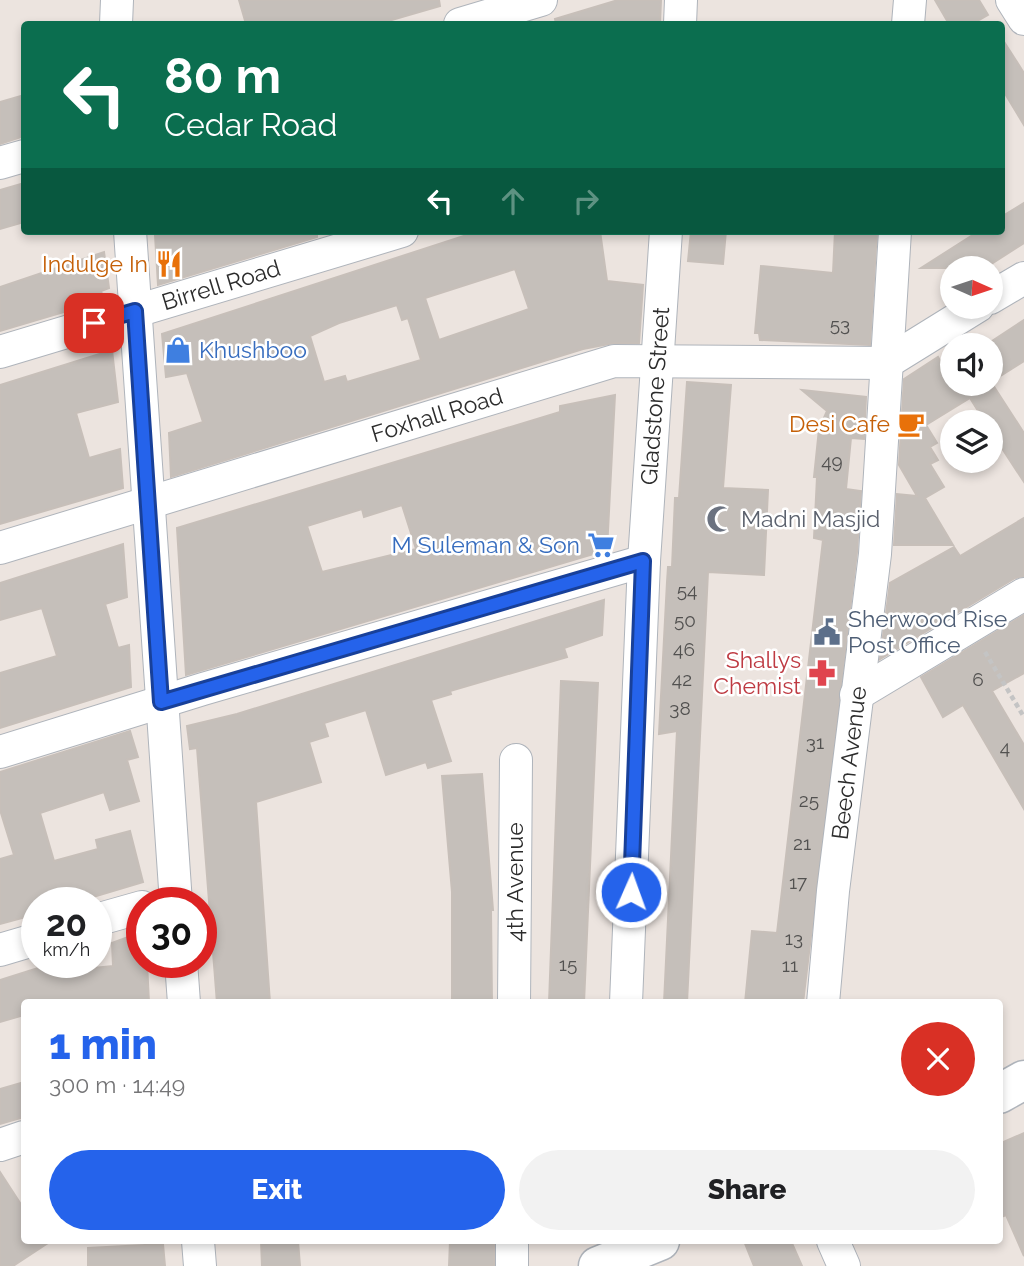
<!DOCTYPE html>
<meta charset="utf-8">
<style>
body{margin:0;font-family:Raleway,sans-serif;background:#f2f2f2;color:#202124;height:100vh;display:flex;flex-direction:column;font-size:26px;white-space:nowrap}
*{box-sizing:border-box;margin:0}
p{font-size:23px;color:#757577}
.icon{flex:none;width:38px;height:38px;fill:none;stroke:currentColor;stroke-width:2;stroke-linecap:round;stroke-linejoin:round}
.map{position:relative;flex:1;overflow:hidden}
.drawer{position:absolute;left:21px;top:999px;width:982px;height:245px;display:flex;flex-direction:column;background:#fff;border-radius:7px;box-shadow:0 4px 10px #0003}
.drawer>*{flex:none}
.guide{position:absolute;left:21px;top:21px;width:984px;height:214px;border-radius:7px;box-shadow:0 4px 10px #0003;background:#0b6e4f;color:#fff;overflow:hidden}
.needle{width:46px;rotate:93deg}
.buttons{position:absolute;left:940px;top:256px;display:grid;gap:14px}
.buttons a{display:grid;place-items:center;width:63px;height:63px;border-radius:50%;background:#fff;box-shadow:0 4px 10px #0003;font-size:35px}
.speed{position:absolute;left:21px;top:887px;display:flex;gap:14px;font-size:35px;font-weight:700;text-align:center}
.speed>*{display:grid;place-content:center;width:91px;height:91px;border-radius:50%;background:#fff;box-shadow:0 4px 10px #0003;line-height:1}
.speed small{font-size:18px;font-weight:400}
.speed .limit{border:10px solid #d22;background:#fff;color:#111}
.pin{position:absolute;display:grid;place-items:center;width:60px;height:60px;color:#fff;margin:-30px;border-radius:14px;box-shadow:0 4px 10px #0006}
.me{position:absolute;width:77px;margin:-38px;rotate:2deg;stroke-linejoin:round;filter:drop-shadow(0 0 5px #0008)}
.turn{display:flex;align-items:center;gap:24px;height:147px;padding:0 28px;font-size:32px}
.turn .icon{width:91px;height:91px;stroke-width:2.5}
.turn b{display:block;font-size:49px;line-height:60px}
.lanes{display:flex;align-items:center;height:66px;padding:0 28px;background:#0003;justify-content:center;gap:35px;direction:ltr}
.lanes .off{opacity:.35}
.round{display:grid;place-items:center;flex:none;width:74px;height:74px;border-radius:37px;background:#f2f2f2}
.head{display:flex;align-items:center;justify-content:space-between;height:119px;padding:0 28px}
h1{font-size:42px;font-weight:800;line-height:52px;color:#2563eb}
.button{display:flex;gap:14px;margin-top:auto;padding:14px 28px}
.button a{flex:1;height:80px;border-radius:42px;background:#2563eb;color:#fff;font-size:28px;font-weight:800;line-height:80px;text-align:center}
.button a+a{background:#f2f2f2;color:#202124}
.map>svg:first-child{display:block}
.building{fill:#c5bfba;stroke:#c7bfb9;stroke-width:2;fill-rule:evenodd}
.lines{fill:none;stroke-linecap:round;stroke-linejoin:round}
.minor-casing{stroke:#afb4bb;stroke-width:34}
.secondary-casing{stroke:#afb4bb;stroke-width:41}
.path{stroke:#c4c4c4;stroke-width:4.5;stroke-dasharray:5 3.5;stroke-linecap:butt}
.minor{stroke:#fff;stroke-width:32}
.secondary{stroke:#fff;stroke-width:38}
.route-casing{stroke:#184099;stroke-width:18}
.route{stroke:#2563eb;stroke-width:12}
.labels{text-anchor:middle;stroke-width:5;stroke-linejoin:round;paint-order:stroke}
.number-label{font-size:19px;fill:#525150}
.food-label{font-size:23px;fill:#c56008;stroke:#fff;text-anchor:end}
.street-label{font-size:23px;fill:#2c2c2c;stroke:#fff}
.shop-label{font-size:23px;fill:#366cbe;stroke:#fff;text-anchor:start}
.worship-label{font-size:23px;fill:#5b616d;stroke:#fff;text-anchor:start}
.service-label{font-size:23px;fill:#4e5e75;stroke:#fff;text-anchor:start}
.health-label{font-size:23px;fill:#be3a42;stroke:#fff;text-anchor:end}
</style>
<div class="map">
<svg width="1024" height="1266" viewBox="0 0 1024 1266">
<rect width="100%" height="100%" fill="#ece4df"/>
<g class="building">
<path d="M239,0H439L440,6L378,24H246Z"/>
<path d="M618,0H661L660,24H556L555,19Z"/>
<path d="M935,0H979L988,15L972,24H949Z"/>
<path d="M1001,37L1024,73V125L1001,87Z"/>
<path d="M24,95V136L0,144V102Z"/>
<path d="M24,183V222L0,229V190Z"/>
<path d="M1024,203V243L985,268H921L979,231H1001V217Z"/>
<path d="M170,231H317V237L158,285L155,235Z"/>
<path d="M479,231H600L607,281L643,285L639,343H614L583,349L171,477L169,433L203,422L187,373L166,377L162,334ZM515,269L529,309L439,340L425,298ZM397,305L402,320L408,318L421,360L347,382L345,376L324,382L310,336L339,323Z"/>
<path d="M691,231H726L723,264L688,261Z"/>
<path d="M835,231H877L870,345L760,340L759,333H755L761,266L833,273Z"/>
<path d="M104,252L109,288L101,291L104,300L0,331V287Z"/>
<path d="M1024,320V361L991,382L1024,433V482L990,430V422H985L970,398L926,425L937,443L930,447L938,460L930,464L944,487L925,498L953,545H894L897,494L917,496L899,465L904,379L938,357L946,371L952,367V383H990V345H986Z"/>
<path d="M112,350L118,402L76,413L89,458L120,449L123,488L0,524V385Z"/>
<path d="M687,382L731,385L723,488L768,490L764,575L708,572L687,1003H664L677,731L659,734L667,582L668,567H672L675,498H679Z"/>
<path d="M802,390L866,397L864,439L851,438L846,489L861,491L857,552L803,1003H745L752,931L777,933L823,540L814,538L817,477H814L819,429L827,411Z"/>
<path d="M615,395L607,550L186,675L177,528L560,412V406ZM402,505L416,549L322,572L307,526L362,509L364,517Z"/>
<path d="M1024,518V576L1015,578L880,659L890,583L954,547L960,556Z"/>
<path d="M123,544L127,597L105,604L118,648L129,645L131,687L0,728V673L57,656L42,608L0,620V583Z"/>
<path d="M604,600L602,635L564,648L567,657L450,691L451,694L431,700L451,761L428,768L426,762L386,775L366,710L324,723L328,736L309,742L321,782L256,802L270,1003H217L197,748L190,749L187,726L237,714Z"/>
<path d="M1024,615V673L992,691L1024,745V809L963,705L943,717L921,677Z"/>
<path d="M561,681L598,683L584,1003H549Z"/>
<path d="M130,731L138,757L127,760L139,801L110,810L104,792L40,813L54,861L98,849L96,840L130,831L143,882L73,903H37V914L0,924V859L14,855L0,810V772Z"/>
<path d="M482,774L493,910H491L492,1003H452V892L442,776Z"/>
<path d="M142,932V962H147L149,1003H24V1015L0,1022V980L57,962H62L64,971L113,966L112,943Z"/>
<path d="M24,1082V1117L0,1124V1089Z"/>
<path d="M1024,1133V1256L1006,1215L999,1218V1144Z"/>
<path d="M0,1172L24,1209V1241H51L13,1266H0Z"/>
<path d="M261,1241H298L300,1266H262Z"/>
<path d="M450,1241H494V1266H449Z"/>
<path d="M744,1241H791L802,1266H754Z"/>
<path d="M163,1244L165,1266H88V1248Z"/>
</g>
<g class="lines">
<defs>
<g id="minor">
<path d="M1012,0L1024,19"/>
<path d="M116,24L117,0"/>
<path d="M460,24L541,0"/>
<path d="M680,24L681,0"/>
<path d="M908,24L910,0"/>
<path d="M0,163L24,156"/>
<path d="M130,231L176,903"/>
<path d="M990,298L1024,278"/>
<path d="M0,352L402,231"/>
<path d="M0,548L614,361L886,363L978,306"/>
<path d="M856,695L1024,594"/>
<path d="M0,752L203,689L644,561"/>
<path d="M96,920L142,907"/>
<path d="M0,950L37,939"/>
<path d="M181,962L184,1003"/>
<path d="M514,1003L516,760"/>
<path d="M626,1003L644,561L666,231"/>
<path d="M823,1003L833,891L875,554L895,231"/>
<path d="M0,1145L24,1137"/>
<path d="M198,1241L200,1266"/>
<path d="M833,1241L844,1266"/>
<path d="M512,1266V1241"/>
</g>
<g id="secondary">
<path d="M999,1094L1024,1080"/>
<path d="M598,1266L660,1241"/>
</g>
</defs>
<use href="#minor" class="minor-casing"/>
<use href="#secondary" class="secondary-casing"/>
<path class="path" d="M985,652L1024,717"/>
<use href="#minor" class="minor"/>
<use href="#secondary" class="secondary"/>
</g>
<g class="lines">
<defs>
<path id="route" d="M94,323L135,311L161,702L643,561L631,892"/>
</defs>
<use href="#route" class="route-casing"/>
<use href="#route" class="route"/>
</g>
<defs>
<symbol id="restaurant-bare" viewBox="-9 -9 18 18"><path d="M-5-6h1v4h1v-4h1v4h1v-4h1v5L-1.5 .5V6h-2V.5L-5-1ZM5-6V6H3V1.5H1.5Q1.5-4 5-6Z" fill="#e8710a" stroke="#fff" stroke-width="2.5" paint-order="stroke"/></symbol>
<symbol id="shop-bare" viewBox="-9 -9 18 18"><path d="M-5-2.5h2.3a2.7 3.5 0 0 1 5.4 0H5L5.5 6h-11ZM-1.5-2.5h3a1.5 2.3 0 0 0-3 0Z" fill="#3f7fe0" stroke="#fff" stroke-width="2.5" paint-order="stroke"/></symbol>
<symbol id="cafe-bare" viewBox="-9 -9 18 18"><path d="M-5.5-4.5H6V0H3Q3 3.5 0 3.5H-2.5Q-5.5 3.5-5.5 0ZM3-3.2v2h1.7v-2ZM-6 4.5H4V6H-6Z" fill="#e8710a" stroke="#fff" stroke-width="2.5" paint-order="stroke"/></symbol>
<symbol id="mosque-bare" viewBox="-9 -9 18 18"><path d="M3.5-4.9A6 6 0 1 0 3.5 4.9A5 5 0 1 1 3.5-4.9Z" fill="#6b7280" stroke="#fff" stroke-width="2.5" paint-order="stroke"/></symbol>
<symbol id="supermarket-bare" viewBox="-9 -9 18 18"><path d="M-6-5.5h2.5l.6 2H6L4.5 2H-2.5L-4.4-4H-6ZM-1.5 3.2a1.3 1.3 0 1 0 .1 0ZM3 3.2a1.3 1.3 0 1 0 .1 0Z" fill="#3f7fe0" stroke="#fff" stroke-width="2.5" paint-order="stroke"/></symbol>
<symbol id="civic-bare" viewBox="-9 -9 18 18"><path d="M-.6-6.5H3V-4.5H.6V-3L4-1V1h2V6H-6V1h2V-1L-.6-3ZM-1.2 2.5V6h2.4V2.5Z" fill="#5c6f8a" stroke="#fff" stroke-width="2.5" paint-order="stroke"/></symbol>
<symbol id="pharmacy-bare" viewBox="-9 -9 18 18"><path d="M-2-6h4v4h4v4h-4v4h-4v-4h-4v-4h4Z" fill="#e0444e" stroke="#fff" stroke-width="2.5" paint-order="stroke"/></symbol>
</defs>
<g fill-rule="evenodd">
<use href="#restaurant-bare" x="150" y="245" width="38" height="38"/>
<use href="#shop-bare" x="159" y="331" width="38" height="38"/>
<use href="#cafe-bare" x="892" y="405" width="38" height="38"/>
<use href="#mosque-bare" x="701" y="500" width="38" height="38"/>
<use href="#supermarket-bare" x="582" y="526" width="38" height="38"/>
<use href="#civic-bare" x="808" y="613" width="38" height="38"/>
<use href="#pharmacy-bare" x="803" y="654" width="38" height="38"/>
</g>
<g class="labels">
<g class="number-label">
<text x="840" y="331">53</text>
<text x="832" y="468">49</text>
<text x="687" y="597">54</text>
<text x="685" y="627">50</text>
<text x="684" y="656">46</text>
<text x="682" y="686">42</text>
<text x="978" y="686">6</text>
<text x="680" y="715">38</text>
<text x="815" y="749">31</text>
<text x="1005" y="754">4</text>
<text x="809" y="807">25</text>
<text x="802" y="850">21</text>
<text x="798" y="889">17</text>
<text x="794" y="945">13</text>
<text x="568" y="971">15</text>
<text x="790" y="972">11</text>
</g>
<g class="food-label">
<text x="148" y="272">Indulge In</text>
<text x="890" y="432">Desi Cafe</text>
</g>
<g class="street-label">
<text transform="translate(221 285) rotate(-17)" y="8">Birrell Road</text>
<text transform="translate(655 396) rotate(-86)" y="8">Gladstone Street</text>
<text transform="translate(437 415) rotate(-17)" y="8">Foxhall Road</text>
<text transform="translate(849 763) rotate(-83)" y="8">Beech Avenue</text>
<text transform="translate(515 882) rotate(-90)" y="8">4th Avenue</text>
</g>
<g class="shop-label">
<text x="199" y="358">Khushboo</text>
<text x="580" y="553" text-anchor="end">M Suleman &amp; Son</text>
</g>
<g class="worship-label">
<text x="741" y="527">Madni Masjid</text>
</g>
<g class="service-label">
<text x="848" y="627">Sherwood Rise<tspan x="848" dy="26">Post Office</tspan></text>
</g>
<g class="health-label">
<text x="801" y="668">Shallys<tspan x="801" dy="26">Chemist</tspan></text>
</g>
</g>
</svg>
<div class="buttons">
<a><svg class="needle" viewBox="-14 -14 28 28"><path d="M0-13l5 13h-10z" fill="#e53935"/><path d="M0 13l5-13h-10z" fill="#757577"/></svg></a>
<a><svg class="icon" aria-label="sound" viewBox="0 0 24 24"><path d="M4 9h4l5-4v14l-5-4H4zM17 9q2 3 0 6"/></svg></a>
<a><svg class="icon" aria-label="layers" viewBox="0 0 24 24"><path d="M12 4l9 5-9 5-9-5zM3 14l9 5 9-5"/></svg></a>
</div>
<div class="speed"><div>20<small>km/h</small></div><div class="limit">30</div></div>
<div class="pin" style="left:94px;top:323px;background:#d93025"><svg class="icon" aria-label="arrive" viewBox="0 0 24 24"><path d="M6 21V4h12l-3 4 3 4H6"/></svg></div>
<svg class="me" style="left:631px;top:892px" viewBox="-20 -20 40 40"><circle r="17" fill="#2563eb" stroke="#fff" stroke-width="3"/><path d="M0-11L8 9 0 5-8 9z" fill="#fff"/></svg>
<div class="guide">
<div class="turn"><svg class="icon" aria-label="left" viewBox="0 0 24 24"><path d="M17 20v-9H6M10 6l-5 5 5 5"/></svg><div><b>80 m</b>Cedar Road</div></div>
<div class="lanes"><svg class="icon" aria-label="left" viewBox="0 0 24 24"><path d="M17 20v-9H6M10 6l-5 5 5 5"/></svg><svg class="icon off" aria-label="ahead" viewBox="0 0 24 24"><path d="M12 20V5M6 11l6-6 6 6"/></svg><svg class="icon off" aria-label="right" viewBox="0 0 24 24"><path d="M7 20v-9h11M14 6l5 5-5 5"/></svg></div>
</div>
<section class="drawer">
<div class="head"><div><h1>1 min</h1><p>300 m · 14:49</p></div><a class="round" style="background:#d93025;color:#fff"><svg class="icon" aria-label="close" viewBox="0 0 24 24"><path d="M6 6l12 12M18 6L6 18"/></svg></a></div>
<div class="button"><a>Exit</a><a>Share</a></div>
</section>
</div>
